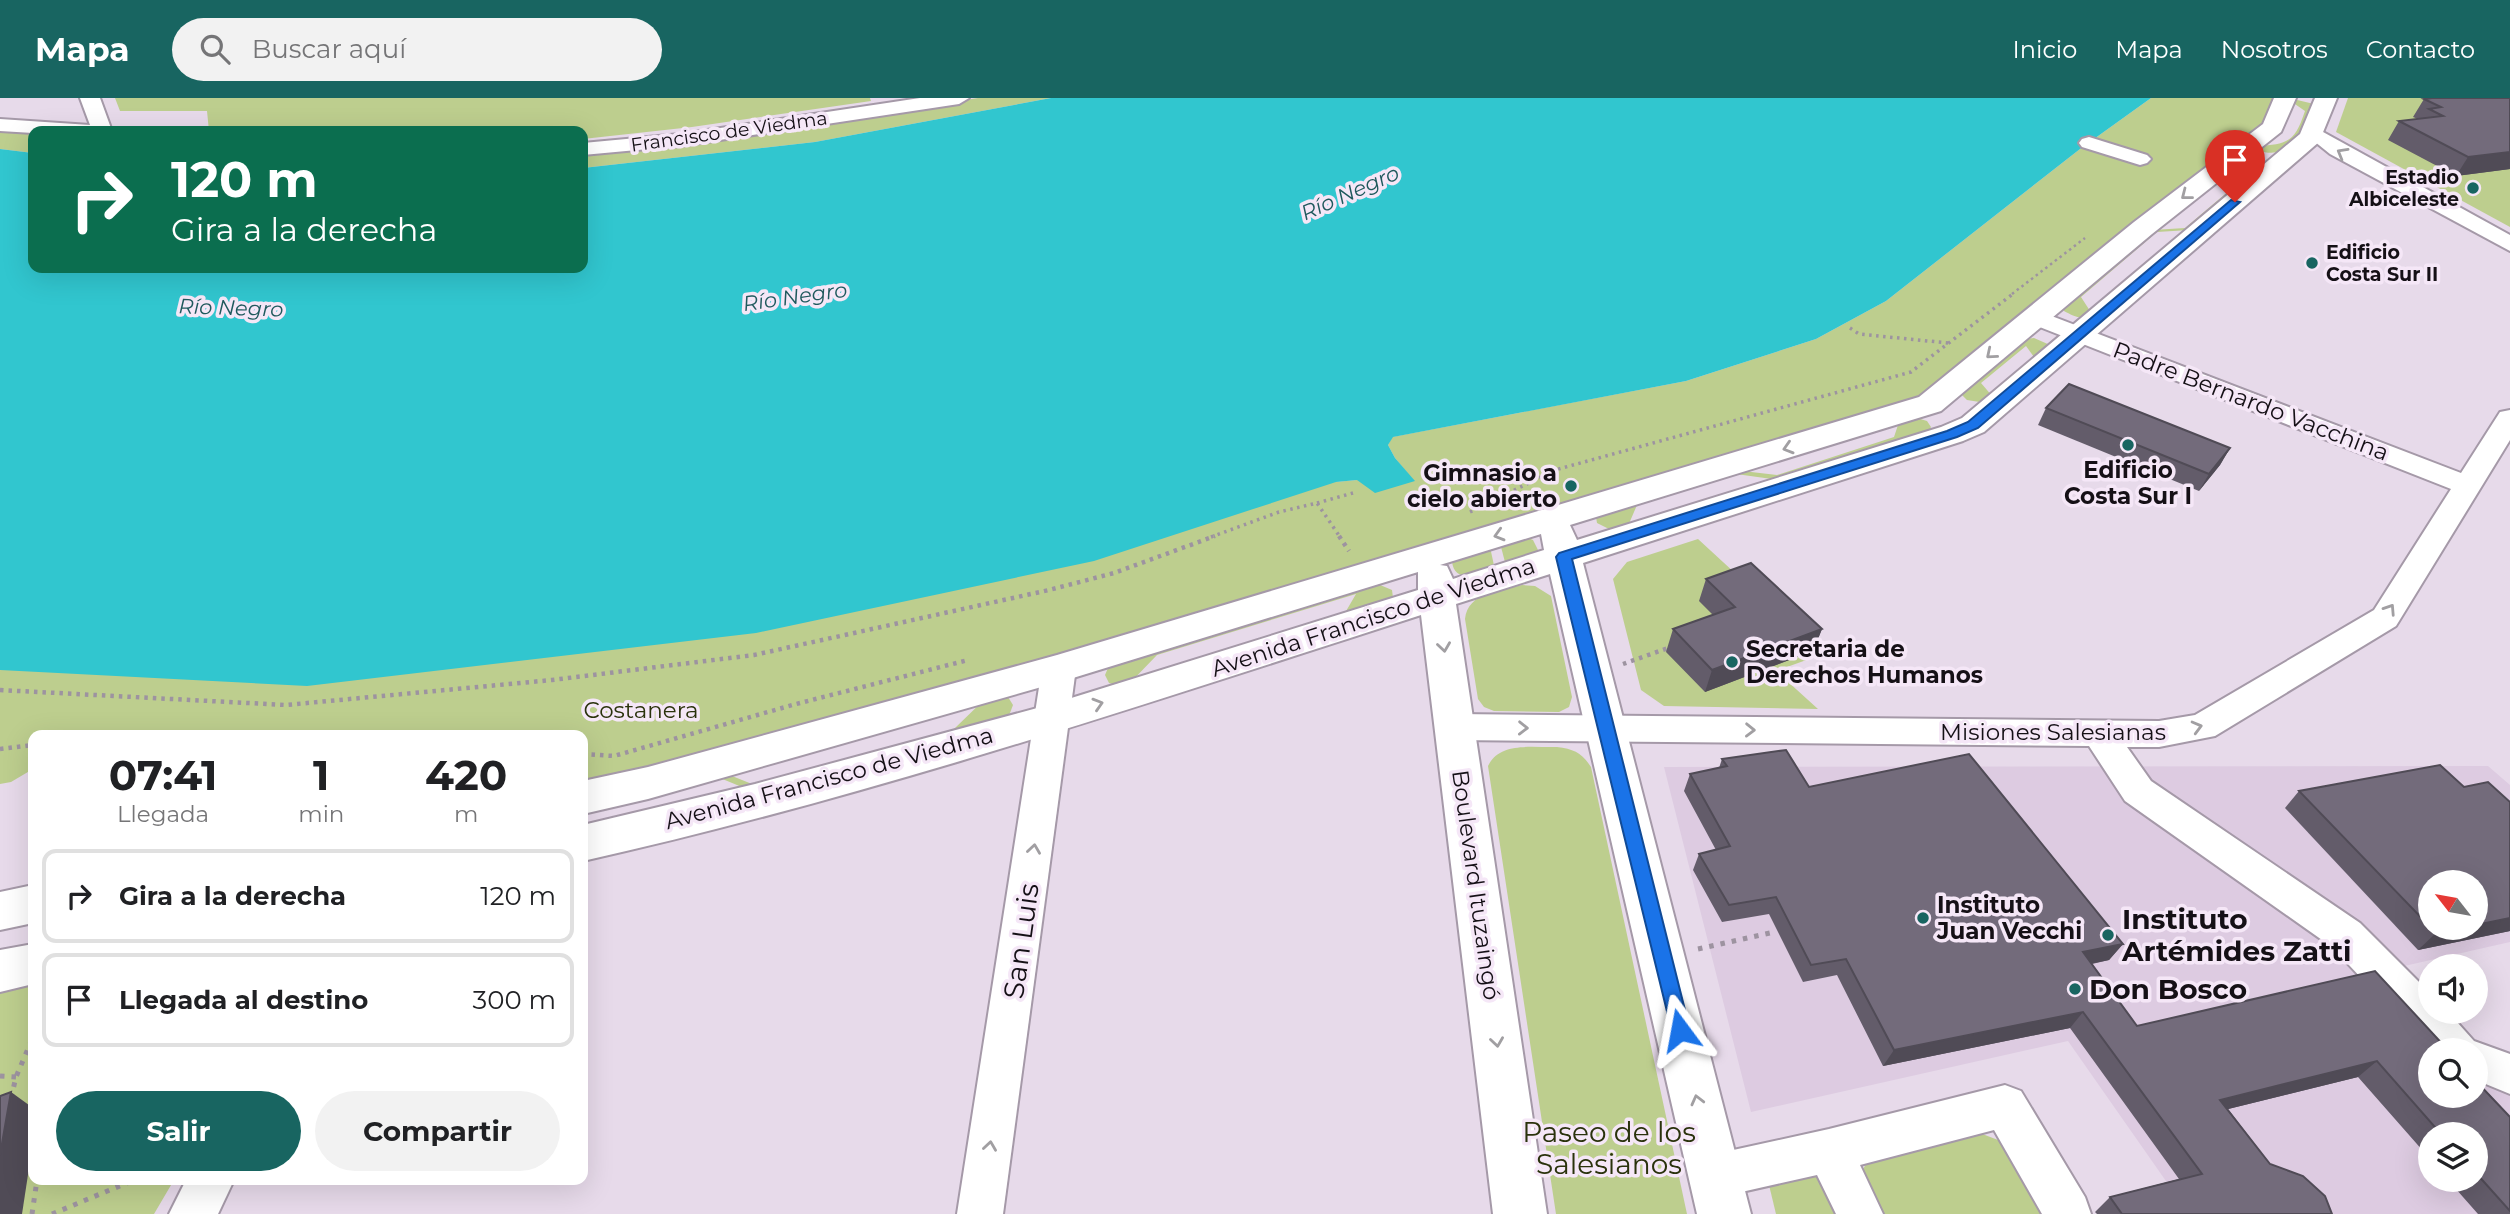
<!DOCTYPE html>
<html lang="es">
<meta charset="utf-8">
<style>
body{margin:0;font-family:Montserrat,sans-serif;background:#f2f2f2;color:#202124;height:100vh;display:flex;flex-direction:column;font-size:26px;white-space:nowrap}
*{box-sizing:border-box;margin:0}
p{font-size:23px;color:#757577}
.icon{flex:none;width:38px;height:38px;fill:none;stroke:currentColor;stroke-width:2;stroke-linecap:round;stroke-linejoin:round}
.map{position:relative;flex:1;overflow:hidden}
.drawer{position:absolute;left:28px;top:632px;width:560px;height:455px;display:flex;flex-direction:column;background:#fff;border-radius:14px;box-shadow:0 7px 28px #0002}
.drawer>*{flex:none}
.guide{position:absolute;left:28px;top:28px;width:560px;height:147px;border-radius:14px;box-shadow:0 7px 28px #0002;background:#0b6e4f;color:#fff;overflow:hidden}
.needle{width:46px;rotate:301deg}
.tools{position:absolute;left:2418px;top:772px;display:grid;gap:14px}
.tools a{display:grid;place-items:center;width:70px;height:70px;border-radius:50%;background:#fff;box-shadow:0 7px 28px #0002;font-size:35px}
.pin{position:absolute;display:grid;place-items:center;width:60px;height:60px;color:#fff;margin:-72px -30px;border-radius:50% 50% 50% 0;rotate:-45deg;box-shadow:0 0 7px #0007}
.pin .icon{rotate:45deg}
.me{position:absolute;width:77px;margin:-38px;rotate:347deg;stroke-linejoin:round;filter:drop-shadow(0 0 5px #0008)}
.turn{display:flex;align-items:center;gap:24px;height:147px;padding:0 28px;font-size:32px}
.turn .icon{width:91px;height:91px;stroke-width:2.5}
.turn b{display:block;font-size:49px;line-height:60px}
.eta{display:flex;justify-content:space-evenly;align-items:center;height:119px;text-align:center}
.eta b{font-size:42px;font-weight:700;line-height:49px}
.primary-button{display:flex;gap:14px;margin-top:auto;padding:14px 28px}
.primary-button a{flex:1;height:80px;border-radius:42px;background:#186561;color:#fff;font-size:28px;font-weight:700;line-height:80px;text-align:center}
.primary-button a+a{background:#f2f2f2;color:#202124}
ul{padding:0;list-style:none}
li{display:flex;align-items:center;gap:21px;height:94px;margin:0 14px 10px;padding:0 14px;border:4px solid #e0e0e0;border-radius:14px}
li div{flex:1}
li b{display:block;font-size:26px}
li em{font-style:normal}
header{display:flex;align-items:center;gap:42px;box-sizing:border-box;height:98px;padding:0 35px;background:#186561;color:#fff}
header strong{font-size:33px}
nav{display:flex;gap:38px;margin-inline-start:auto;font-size:24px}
.search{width:490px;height:63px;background:#f2f2f2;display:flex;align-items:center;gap:18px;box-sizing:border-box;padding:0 24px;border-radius:38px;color:#757577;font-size:26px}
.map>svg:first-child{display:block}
.built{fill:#ddcbe1;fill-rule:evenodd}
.green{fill:#bdce8e}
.water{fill:#31c6cf}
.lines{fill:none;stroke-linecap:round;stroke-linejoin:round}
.minor-casing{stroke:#a599a8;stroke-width:4}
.major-casing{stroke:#a599a8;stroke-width:4}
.path-far3{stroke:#9d93a0;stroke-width:2.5;stroke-dasharray:2.5 3.5;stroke-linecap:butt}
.path-far2{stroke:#9d93a0;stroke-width:3.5;stroke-dasharray:2.5 4.5;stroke-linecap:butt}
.path-far1{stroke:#9d93a0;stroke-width:4.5;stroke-dasharray:3.5 5;stroke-linecap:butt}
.path{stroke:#9d93a0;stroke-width:5;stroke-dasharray:4.5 7;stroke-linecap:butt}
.minor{fill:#fff;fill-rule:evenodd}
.major{fill:#fff;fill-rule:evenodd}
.wall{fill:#635c6a}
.shaded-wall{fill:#504b56}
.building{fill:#736b7b;stroke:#504b56;stroke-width:2}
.oneway{stroke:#a19fa2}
.route{fill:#1a73e8;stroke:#114b97;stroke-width:2}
.poi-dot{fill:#186561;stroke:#f5e7f7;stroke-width:2.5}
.labels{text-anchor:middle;stroke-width:7;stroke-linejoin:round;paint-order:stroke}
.far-street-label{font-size:19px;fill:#151016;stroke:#f5e7f7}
.far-poi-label{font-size:19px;font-weight:bold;fill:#151016;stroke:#f5e7f7;text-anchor:end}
.far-water-label{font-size:21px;font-style:italic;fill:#1f595d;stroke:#f5e7f7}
.street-label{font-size:23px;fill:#151016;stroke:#f5e7f7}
.poi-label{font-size:23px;font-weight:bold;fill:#151016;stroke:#f5e7f7;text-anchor:start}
.park-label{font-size:23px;fill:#2a320c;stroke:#f5e7f7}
.near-poi-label{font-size:28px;font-weight:bold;fill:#151016;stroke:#f5e7f7;text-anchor:start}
.near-street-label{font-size:28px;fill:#151016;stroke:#f5e7f7}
.near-park-label{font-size:28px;fill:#2a320c;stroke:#f5e7f7}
</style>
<header>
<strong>Mapa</strong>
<div class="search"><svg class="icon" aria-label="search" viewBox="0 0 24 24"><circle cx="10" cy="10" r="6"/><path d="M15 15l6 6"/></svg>Buscar aquí</div>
<nav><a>Inicio</a><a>Mapa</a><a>Nosotros</a><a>Contacto</a></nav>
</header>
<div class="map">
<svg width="2510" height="1116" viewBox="0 0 2510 1116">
<rect width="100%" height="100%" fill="#e7daea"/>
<path class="built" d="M2488,668L2510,687V844L2391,871L2467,952H2431V998H2476V962L2510,998V1116H2189L2068,943L1751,1014L1664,669ZM2431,784H2476V830H2431ZM2431,1036H2476V1082H2431Z"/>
<g class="green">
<path d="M115,0H870L871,3L692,29L583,41V33H209L207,13H120Z"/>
<path d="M978,0H1051L815,44L583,70V55L677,47Z"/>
<path d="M2151,0H2276L2266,26L1921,301L1059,560L647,675L583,688V637H33V671L11,684L0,686V508L1357,382L1414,383L1395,360L1388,347L1392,339L1686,283L1816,241L1886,203L2080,51Z"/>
<path d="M2348,0H2510V129L2336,34Z"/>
<path d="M2293,1L2314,6C2305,30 2290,65 2258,52V48C2289,46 2295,43 2305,13L2292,4Z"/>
<path d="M0,33L33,35V55L0,51Z"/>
<path d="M2248,59L2265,65V69L2189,132L2157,134L2081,199L2092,216C2083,223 2073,218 2064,213L2063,208L2153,132L2185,130L2250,75L2238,64Z"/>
<path d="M2034,240L2050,247L2037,263L2026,248L1981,285L1993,299L1986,305L1967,302L1962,297V291L2026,241Z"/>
<path d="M1917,320L1927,323L1931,329L1928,334L1779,382L1736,376L1637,407L1628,428L1611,432L1597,425L1596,419L1600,414L1734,372L1777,377L1894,339L1900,321Z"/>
<path d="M1524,438L1533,442L1539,454L1506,468L1500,445Z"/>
<path d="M1698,441L1823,556L1776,573L1818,611L1664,608L1641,592L1613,481L1627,464Z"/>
<path d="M1490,449L1495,472C1480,476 1454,487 1452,463Z"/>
<path d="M1373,484L1392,492L1393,500L1385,507L1342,520L1356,496L1157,557L1128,587L1119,588L1109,585L1105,577L1108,570L1116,563Z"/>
<path d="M1522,487L1535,488L1551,498L1572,599L1569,609L1559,614L1494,613L1484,609L1478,601L1465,521C1468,494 1500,493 1522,487Z"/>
<path d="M998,596L1008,599L1013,607L1010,615L1000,625L754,694L720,680L647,700L583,714V708L646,695L722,674L757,688L954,631L988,598Z"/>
<path d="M1557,649C1574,651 1582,655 1591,669L1687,1116H1556L1488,668C1500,643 1533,650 1557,649Z"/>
<path d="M33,878V1082H174L154,1116H0V885Z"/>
<path d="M1977,1034L2006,1045L2047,1116H1871L1857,1083L1869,1060Z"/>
<path d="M1818,1076L1848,1116H1776L1769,1087Z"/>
</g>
<path class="water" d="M1051,0H2151L2080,51L1886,203L1816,241L1686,283L1393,339L1388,347L1395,360L1415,383L1375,395L1357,382L1336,384L1094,463L756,535L307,588L0,572V51L33,55V170H583V70L815,44Z"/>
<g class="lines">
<defs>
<g id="minor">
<path d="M80,0H100L112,33L33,35L0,33V21L90,27Z"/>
<path d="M920,0H969L959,6L680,48L583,57V45L680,36Z"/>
<path d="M2314,29L2510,137V153L2330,56L2304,35L2307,31Z"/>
<path d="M2089,39L2147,57L2151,61L2147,65L2140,67L2082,49L2079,45L2082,41Z"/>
<path d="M2036,212L2461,375L2500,314L2510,312V342L2396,528L2215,638L2159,649H2127L2151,683L2360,825L2431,896V914H2448L2474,943L2510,956V996L2476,982V952L2431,954L2332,849L2125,703L2089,648L1455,642L1443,638L1438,629L1443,620L1455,616L2159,623L2195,617L2374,512L2451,391L2027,224L2024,219L2027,214Z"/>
<path d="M1059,558L1071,562L1076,570L1003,1116H957L1042,570L1047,562Z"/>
<path d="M2005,987L2021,993L2085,1099L2091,1116H2042L1994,1032L1860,1067L1883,1116H1836L1817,1077L1715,1100L1699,1094L1692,1078L1699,1062L1715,1056L1829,1031Z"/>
<path d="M186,1082H234L218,1116H169Z"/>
</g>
<g id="major">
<path d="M2274,0H2296L2281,34L2152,136L1941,313L1570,427L1577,442L1941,329L1962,320L2300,36L2315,0H2337L2319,44L1984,334L1963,343L1583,465L1751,1116H1697L1550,476L1456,506L1547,1116H1493L1421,517C1145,606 865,700 583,763V727L755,686L1052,606L1418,492V474L1073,580L648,701L583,716V683L648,669L1057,557L1919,299L2134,124L2263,26ZM1541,436L1544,452L1453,481L1447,468L1440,467Z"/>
<path d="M33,787V825L0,832V794Z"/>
<path d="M33,846V886L0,894V852Z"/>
</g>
</defs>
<use href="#minor" class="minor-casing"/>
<use href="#major" class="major-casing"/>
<path class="path-far3" d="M2012,196L2085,140"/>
<g class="path-far2">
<path d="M1850,230L1859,236L1948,245"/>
<path d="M1317,405L1353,395"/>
<path d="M1470,414L1555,372L1911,274L2014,195"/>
<path d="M1211,439L1279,414L1317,405L1340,439"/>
</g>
<g class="path-far1">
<path d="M1339,438L1349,453"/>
<path d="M1623,566L1671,549"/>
<path d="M0,592L286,607L552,582L754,557L1049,492L1114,475L1215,438"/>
<path d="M0,651L33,647"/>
<path d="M583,656L614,658L796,606L968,562"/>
</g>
<g class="path">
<path d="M1698,851L1770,835"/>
<path d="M0,978L16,979"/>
<path d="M11,1000L16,979L33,939"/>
<path d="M32,1116L37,1082"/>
<path d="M52,1116L134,1082"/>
</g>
<use href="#minor" class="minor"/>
<use href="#major" class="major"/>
</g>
<g class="wall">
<path d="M2510,0V71L2456,78L2388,42L2399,23L2418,21L2413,19L2424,1Z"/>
<path d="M2046,310L2230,350L2220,367L2199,393L2038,327Z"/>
<path d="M1706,481L1822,531L1813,553L1705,594L1666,554L1673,531L1713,517L1699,503Z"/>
<path d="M1722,661L1809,689L2123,846L2109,862L2092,866L2137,928L2375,873L2510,1019V1116H2478L2448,1082H2476V1036H2431V1062L2358,979L2228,1011L2270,1066L2332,1116H2097L2095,1114L2110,1099L2179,1081L2070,930L1883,968L1837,877L1803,884L1769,816L1722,824L1693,772L1699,756L1716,752L1684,693L1690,676L1719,670Z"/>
<path d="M2464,689L2510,704V833L2418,852L2285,710L2299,693Z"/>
</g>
<g class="shaded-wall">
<path d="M2510,54V71L2456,78L2468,59Z"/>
<path d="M2230,350L2220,367L2199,393L2209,376Z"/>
<path d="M1822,531L1813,553L1705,594L1712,572Z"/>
<path d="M2510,820V833L2418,852L2436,835L2462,830H2476V827Z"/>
<path d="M2123,846L2109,862L2070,870L2083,854Z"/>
<path d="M2083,914L2070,930L1883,968L1894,952Z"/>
<path d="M2377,963L2358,979L2204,1017L2220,1002Z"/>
<path d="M11,994L33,1010V1044L22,1116H0V1057Z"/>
</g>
<g class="building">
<path d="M2432,0H2510V54L2468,59L2399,23L2443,18L2429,11L2441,9L2424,1Z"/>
<path d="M2069,286L2230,350L2209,376L2046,310Z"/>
<path d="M1751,465L1822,531L1712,572L1673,531L1735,509L1706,481Z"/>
<path d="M1786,652L1809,689L1969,656L2123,846L2083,854L2137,928L2375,873L2448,952H2431V998H2476V983L2510,1019V1113L2476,1075V1036H2441L2377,963L2220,1002L2270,1066L2303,1078L2325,1098L2332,1116H2122L2110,1099L2202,1076L2083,914L1894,952L1846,861L1811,867L1776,799L1729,807L1699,756L1730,748L1690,676L1727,668L1722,661Z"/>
<path d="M2440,667L2464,689L2488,684L2510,704V820L2476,827V784H2431V830H2462L2436,835L2299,693Z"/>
<path d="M11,994L0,1057V998Z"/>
</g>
<defs><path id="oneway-chevron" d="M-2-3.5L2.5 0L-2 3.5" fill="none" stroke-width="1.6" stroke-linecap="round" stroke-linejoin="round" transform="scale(1.75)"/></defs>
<g class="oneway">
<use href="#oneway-chevron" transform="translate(2342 55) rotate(-150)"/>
<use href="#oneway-chevron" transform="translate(2186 97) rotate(142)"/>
<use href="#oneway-chevron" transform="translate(1991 256) rotate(140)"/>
<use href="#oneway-chevron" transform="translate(1788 350) rotate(163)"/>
<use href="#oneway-chevron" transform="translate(1499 437) rotate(164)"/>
<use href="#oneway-chevron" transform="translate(2390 511) rotate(-57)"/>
<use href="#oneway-chevron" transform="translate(1444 549) rotate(82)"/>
<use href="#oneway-chevron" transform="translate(1098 606) rotate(-17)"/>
<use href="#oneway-chevron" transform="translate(2197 629) rotate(-15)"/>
<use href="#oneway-chevron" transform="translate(1523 630) rotate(1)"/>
<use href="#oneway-chevron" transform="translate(1750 632) rotate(1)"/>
<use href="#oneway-chevron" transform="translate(1034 751) rotate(-82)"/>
<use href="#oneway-chevron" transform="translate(1497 944) rotate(82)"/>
<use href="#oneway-chevron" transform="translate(1697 1002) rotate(-104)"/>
<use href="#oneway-chevron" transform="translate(990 1048) rotate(-82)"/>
</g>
<path class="route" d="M2231,102L2240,104L1978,330L1957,339L1572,461L1690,932L1687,938L1680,941L1673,938L1556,459L1559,455L1947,333L1968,324Z"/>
<g class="poi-dot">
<circle cx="2473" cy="90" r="7"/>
<circle cx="2312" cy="165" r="7"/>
<circle cx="2128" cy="347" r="7"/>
<circle cx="1571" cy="388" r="7"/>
<circle cx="1732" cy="564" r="7"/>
<circle cx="1923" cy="820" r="7"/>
<circle cx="2108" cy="837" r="7"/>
<circle cx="2075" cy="891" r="7"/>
</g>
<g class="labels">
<g class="far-street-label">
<text transform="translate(729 33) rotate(-8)" y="7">Francisco de Viedma</text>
</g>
<g class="far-poi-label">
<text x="2459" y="86">Estadio<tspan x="2459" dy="22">Albiceleste</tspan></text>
<text x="2326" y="161" text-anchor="start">Edificio<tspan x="2326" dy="22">Costa Sur II</tspan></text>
</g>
<g class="far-water-label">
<text transform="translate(1350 95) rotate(-24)" y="7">Río Negro</text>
<text transform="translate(795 199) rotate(-8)" y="7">Río Negro</text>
<text transform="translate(231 210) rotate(2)" y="7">Río Negro</text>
</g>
<g class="street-label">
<text transform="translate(2251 303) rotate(21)" y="8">Padre Bernardo Vacchina</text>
<text transform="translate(1373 519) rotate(-18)" y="8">Avenida Francisco de Viedma</text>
<text x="2053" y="642">Misiones Salesianas</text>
<text transform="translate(829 680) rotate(-15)" y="8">Avenida Francisco de Viedma</text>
<text transform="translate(1476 787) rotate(82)" y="8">Boulevard Ituzaingó</text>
</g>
<g class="poi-label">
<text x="2128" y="380" text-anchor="middle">Edificio<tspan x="2128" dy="26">Costa Sur I</tspan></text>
<text x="1557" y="383" text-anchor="end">Gimnasio a<tspan x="1557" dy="26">cielo abierto</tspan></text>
<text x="1746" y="559">Secretaria de<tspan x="1746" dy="26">Derechos Humanos</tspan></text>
<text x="1937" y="815">Instituto<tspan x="1937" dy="26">Juan Vecchi</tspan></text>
</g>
<g class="park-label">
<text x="641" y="620">Costanera</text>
</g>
<g class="near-poi-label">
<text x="2122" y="831">Instituto<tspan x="2122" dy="32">Artémides Zatti</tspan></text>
<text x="2089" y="901">Don Bosco</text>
</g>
<g class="near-street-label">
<text transform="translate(1021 843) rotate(-82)" y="10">San Luis</text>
</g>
<g class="near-park-label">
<text x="1609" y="1044">Paseo de los<tspan x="1609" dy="32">Salesianos</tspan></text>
</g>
</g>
</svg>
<div class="tools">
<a><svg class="needle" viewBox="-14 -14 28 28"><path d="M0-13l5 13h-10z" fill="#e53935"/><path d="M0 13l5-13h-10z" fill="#757577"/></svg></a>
<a><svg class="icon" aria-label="sound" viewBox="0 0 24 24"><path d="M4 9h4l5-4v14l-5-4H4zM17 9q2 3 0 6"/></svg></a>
<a><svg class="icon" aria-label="search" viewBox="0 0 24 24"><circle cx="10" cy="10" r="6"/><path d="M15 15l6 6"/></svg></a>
<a><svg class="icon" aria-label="layers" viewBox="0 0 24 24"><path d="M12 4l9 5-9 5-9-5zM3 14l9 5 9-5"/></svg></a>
</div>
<div class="pin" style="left:2235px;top:104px;background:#d93025"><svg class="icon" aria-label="arrive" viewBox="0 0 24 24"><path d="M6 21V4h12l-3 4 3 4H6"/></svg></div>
<svg class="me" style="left:1680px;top:932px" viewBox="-20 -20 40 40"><path d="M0-17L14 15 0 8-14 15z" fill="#1a73e8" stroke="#fff" stroke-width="4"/></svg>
<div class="guide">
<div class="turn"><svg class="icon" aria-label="right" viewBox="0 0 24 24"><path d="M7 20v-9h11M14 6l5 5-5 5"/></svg><div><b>120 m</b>Gira a la derecha</div></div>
</div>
<section class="drawer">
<div class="eta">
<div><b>07:41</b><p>Llegada</p></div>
<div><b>1</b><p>min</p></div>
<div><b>420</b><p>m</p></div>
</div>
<ul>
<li><svg class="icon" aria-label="right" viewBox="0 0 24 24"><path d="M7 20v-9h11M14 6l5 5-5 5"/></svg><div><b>Gira a la derecha</b></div><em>120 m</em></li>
<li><svg class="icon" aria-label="arrive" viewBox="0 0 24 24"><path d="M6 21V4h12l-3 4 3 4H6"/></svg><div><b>Llegada al destino</b></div><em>300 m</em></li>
</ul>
<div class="primary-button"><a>Salir</a><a>Compartir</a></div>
</section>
</div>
